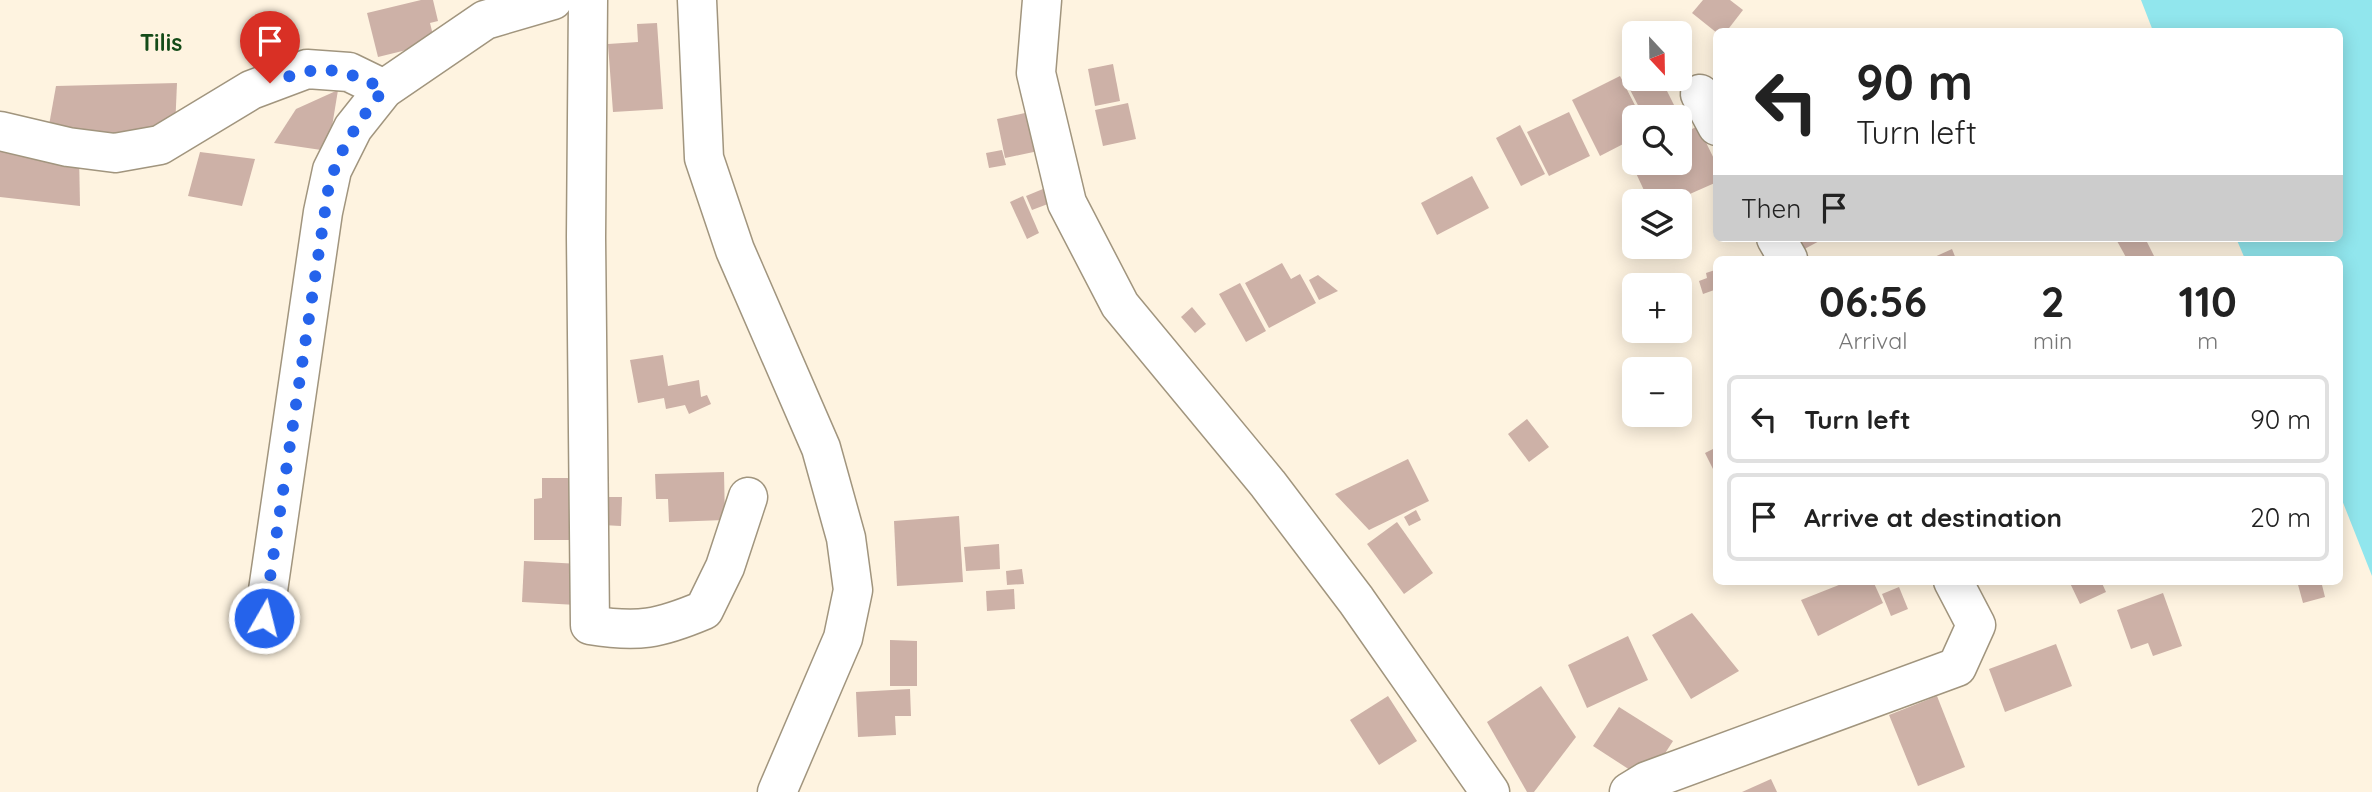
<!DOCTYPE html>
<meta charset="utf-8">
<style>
body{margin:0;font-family:Quicksand,sans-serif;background:#f6f6f6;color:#222;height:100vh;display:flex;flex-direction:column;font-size:26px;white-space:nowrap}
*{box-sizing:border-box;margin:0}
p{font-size:23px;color:#767676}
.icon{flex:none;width:38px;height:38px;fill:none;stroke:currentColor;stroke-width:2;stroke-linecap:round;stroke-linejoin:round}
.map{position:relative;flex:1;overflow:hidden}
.side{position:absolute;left:1713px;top:256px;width:630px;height:329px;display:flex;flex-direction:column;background:#fff;border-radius:10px;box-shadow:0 4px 18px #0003}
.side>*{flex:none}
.hud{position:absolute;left:1713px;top:28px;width:630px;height:214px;border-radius:10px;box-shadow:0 4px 18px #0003;background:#fff;color:#222;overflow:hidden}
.needle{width:46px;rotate:158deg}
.buttons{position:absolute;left:1622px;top:21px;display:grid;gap:14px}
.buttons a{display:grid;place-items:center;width:70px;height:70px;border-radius:10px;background:#fff;box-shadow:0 4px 18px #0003;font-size:35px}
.pin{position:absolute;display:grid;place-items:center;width:60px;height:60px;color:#fff;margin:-72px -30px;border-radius:50% 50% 50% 0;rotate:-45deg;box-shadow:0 0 7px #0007}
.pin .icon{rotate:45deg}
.me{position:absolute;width:77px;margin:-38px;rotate:8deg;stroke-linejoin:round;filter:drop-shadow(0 0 5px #0008)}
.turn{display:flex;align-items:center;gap:24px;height:147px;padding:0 28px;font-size:32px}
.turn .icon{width:91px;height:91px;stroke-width:2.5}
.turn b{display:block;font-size:49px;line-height:60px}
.then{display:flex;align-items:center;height:66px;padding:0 28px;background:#0003;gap:14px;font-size:26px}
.eta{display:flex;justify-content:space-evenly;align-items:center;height:119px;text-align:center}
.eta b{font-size:42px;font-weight:800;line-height:49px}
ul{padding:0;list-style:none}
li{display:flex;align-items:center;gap:21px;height:88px;margin:0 14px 10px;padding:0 14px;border:4px solid #e0e0e0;border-radius:10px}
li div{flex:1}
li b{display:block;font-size:26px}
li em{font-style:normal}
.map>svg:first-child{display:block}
.water{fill:#91e6ed}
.building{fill:#cdb1a7}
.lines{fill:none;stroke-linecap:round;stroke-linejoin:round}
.minor-casing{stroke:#a1957e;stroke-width:41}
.minor{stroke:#fff;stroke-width:38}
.route{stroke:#2563eb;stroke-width:12;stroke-dasharray:0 21.6}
.labels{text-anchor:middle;stroke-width:5;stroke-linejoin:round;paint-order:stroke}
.quarter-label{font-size:23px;font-weight:bold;fill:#144b18;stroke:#fef3e0}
</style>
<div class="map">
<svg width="2372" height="792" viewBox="0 0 2372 792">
<rect width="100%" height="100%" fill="#fef3e0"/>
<path class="water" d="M2141,0H2372V576L2340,495V259H2245L2236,238H2340V32L2153,31Z"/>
<g class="building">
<path d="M421,0H433L438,21L430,23L435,43L378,57L367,13Z"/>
<path d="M1703,0H1730L1743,10L1726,32L1717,33L1692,13Z"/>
<path d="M657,23L663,109L613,112L608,44L638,42L637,24Z"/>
<path d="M1113,64L1120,101L1095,106L1088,69Z"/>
<path d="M1634,73V79H1661L1677,111L1666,117H1644L1624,78Z"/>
<path d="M1620,76L1641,117H1634V128L1625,132L1629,141L1600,156L1572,100Z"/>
<path d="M177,83L175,129L46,142L56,86Z"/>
<path d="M338,90L328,151L274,143L296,109Z"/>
<path d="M1128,103L1136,139L1103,146L1095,110Z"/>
<path d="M1034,111L1043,150L1005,158L997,119Z"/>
<path d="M1569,112L1590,156L1549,176L1527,132Z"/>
<path d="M1520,125L1545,174L1521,186L1496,138Z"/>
<path d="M1698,126L1717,165V182L1674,201H1649L1635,171L1654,163H1680V135Z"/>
<path d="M0,140L79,153L80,206L0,197Z"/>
<path d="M1002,150L1006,165L989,168L986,153Z"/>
<path d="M200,152L255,159L242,206L188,196Z"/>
<path d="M1472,176L1489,208L1437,235L1421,203Z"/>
<path d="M1055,184L1061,199L1032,210L1026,196Z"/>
<path d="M1023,196L1039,233L1027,239L1010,202Z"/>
<path d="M1789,238H1825L1797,253Z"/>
<path d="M2123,238H2145L2155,258L2127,259L2117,241Z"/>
<path d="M1952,249L1956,259H1930Z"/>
<path d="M1282,263L1291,279L1300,274L1316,303L1269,328L1245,283Z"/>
<path d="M1715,270L1717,289L1703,294L1699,281L1707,278L1706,273Z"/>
<path d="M1318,275L1338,291L1319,300L1309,280Z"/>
<path d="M1240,283L1266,331L1246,342L1219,294Z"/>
<path d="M1192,307L1206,324L1195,333L1181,317Z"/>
<path d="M663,355L668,386L699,380L701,397L707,395L711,404L689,414L685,405L666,409L664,398L638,403L630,360Z"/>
<path d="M1527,419L1549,447L1529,462L1508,434Z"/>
<path d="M1717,447V477L1705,453Z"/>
<path d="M1408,459L1429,501L1369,530L1335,494Z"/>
<path d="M724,472L725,520L669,522L668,499H656L655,474Z"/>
<path d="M542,478H580V540H534V499L542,498Z"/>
<path d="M602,497H622L621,526L602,525Z"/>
<path d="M1416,510L1421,520L1409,526L1404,517Z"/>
<path d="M959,516L963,582L897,586L894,521Z"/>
<path d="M1397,522L1433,573L1404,594L1367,544Z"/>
<path d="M999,544L1000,569L966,571L964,547Z"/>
<path d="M524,561L580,564L577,605L522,602Z"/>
<path d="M1022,569L1024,584L1007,585L1006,571Z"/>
<path d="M1849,581H1873L1883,603L1818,636L1801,600Z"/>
<path d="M2069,581H2101L2106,592L2080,604Z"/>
<path d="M2297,581H2321L2325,597L2303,603Z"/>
<path d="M1899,587L1908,609L1891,616L1882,594Z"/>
<path d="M1014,589L1015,609L987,611L986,591Z"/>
<path d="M2163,593L2182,646L2153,656L2148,643L2131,649L2117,610Z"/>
<path d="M1692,613L1739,671L1691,699L1652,635Z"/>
<path d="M1628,636L1648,680L1587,708L1568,665Z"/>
<path d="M890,640L917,641V686H890Z"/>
<path d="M2056,644L2072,686L2005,712L1989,669Z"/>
<path d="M1541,686L1576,737L1534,792H1527L1487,722Z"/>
<path d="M910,689L911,716H895L896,735L858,737L856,692Z"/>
<path d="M1388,696L1417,741L1379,765L1350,720Z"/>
<path d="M1937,696L1965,767L1918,786L1889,715Z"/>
<path d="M1619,707L1673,741L1647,781L1593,746Z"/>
<path d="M1771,779L1777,792H1742Z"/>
</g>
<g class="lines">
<defs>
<g id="minor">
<path d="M588,0L586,237L590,625C638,633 659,629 704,610L725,567L748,497"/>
<path d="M697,0L704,158L735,250L821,448L846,538L853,590L843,638L777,792"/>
<path d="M1042,0L1036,73L1067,203L1120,305L1268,484L1356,600L1490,792"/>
<path d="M1700,94L1717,126"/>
<path d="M0,131L68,147L115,153L160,145L251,90L307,69L349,72L384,89"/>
<path d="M1776,238L1788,259"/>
<path d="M264,618L323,212L332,170L353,128L384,89L485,20L553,0"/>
<path d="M1629,792L1647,781L1957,667L1976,625L1953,581"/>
</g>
</defs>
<use href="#minor" class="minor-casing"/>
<use href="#minor" class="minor"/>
</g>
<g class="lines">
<path class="route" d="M264,618L328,191C337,151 359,121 384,89C336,66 320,64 270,83"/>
</g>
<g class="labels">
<g class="quarter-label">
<text x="161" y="51">Tilis</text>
</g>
</g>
</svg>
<div class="buttons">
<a><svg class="needle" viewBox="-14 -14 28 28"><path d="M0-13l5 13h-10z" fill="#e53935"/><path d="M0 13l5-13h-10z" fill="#767676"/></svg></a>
<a><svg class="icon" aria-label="search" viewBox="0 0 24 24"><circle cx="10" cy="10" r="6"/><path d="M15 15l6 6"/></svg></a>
<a><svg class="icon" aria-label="layers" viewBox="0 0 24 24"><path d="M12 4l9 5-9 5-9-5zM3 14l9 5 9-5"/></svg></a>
<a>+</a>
<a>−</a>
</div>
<div class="pin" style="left:270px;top:83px;background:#d93025"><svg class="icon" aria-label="arrive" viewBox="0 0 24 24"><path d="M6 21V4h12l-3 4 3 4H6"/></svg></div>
<svg class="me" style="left:264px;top:618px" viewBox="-20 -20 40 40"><circle r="17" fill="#2563eb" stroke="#fff" stroke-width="3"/><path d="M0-11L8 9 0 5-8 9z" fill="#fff"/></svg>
<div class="hud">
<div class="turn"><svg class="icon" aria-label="left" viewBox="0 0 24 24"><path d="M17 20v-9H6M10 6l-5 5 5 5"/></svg><div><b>90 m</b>Turn left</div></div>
<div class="then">Then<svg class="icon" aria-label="arrive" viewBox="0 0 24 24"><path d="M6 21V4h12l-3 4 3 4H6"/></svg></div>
</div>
<section class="side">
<div class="eta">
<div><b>06:56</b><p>Arrival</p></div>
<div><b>2</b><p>min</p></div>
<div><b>110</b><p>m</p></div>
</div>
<ul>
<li><svg class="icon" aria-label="left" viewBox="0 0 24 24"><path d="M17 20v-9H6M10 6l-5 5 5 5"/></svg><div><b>Turn left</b></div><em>90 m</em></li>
<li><svg class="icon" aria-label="arrive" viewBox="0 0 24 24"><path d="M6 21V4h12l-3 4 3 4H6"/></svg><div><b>Arrive at destination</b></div><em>20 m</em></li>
</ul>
</section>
</div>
